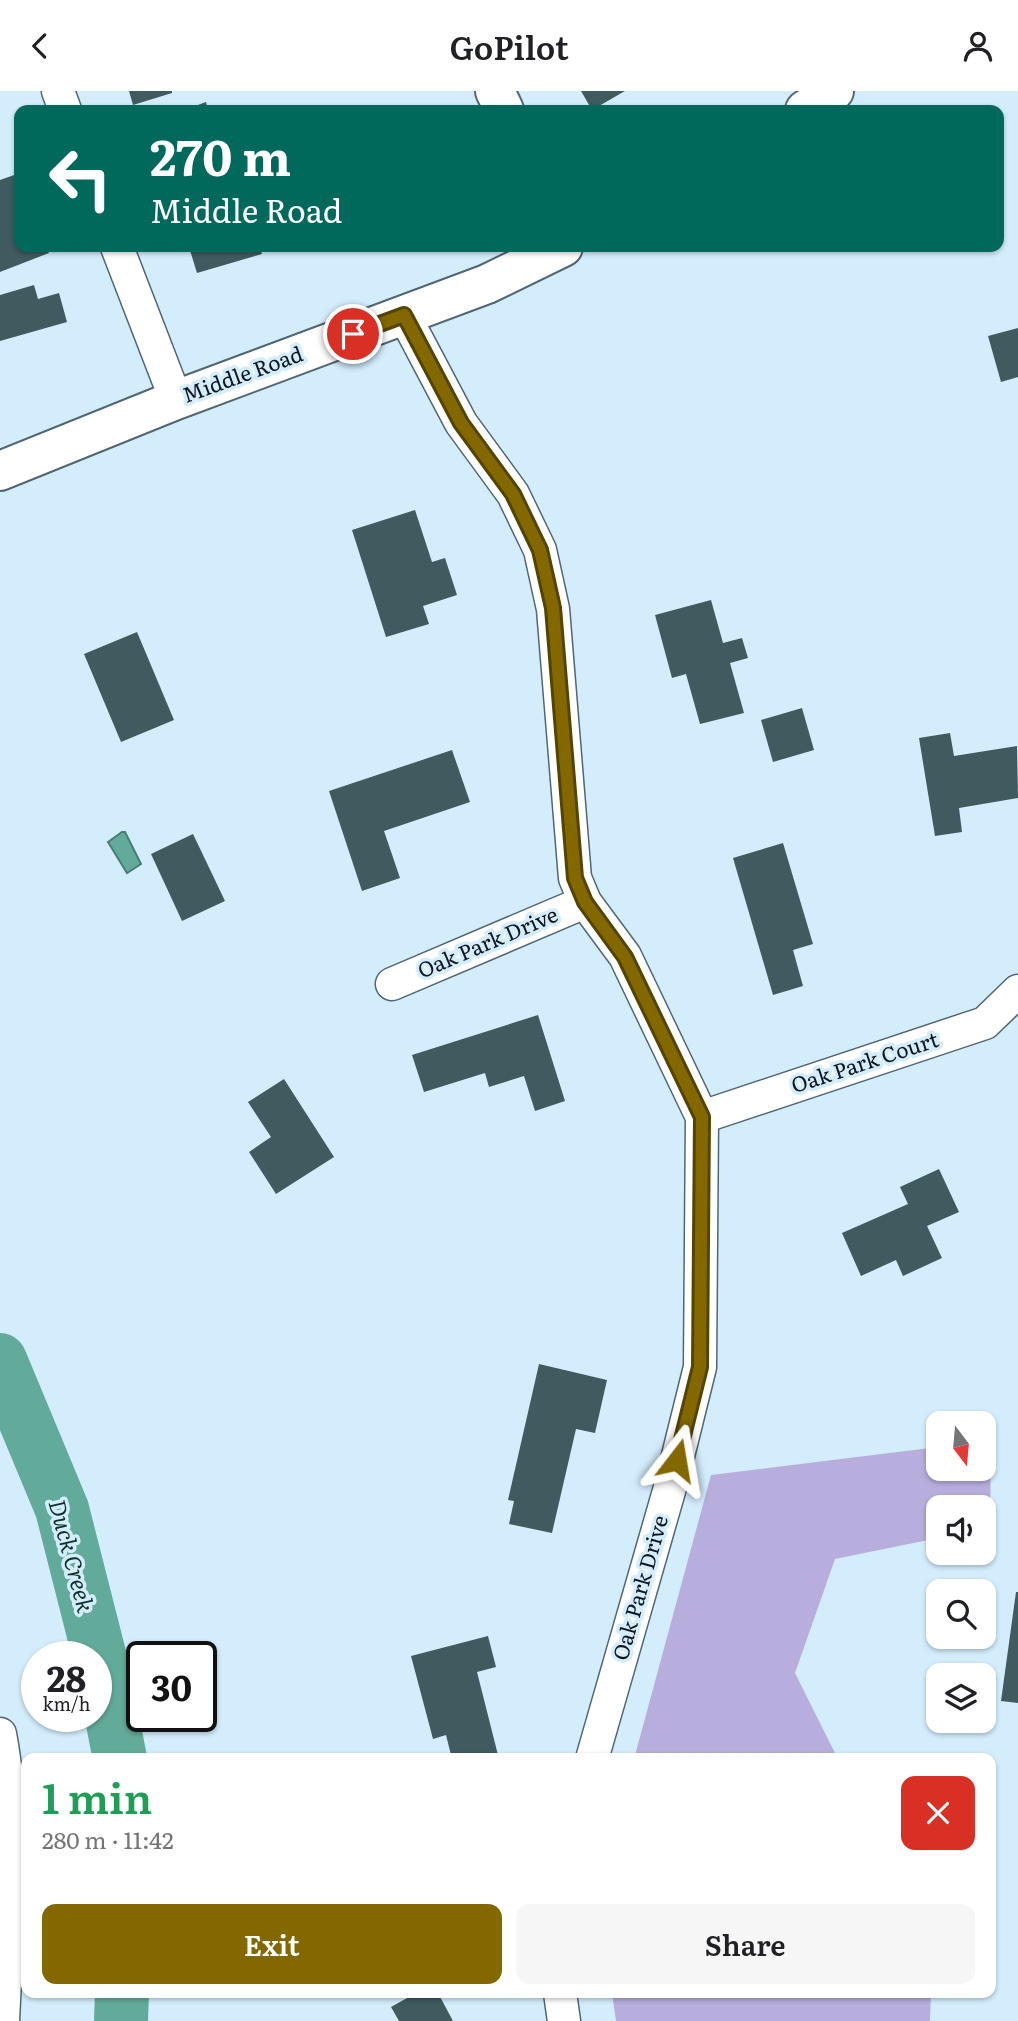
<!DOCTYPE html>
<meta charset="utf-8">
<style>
body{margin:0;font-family:Literata,serif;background:#f6f6f6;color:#202124;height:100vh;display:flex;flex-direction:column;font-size:26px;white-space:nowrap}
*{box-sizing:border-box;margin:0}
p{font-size:23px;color:#757577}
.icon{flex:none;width:38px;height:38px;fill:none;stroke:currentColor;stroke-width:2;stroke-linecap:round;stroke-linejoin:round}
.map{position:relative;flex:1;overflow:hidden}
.side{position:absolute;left:21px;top:1662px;width:975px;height:245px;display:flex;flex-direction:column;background:#fff;border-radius:14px;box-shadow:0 2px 5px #0004}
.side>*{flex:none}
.hud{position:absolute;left:14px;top:14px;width:990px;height:147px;border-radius:14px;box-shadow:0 2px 5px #0004;background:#00695c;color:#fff;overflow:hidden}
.needle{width:46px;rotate:164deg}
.tools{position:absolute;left:926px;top:1320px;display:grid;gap:14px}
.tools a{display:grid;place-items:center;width:70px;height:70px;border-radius:14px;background:#fff;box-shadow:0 2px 5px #0004;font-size:35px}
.speed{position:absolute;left:21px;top:1550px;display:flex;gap:14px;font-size:35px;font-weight:700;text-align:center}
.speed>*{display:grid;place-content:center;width:91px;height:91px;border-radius:50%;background:#fff;box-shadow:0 2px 5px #0004;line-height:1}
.speed small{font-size:18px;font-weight:400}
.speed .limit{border:4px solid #111;border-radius:10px;background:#fff;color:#111}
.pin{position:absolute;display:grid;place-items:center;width:60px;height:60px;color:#fff;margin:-30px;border:4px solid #fff;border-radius:50%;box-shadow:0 2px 7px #0007}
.me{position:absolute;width:77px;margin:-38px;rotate:14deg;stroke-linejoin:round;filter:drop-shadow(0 0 5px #0008)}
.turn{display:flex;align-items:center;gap:24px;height:147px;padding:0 21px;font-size:32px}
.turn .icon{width:91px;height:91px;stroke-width:2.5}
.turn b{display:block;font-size:49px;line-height:60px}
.round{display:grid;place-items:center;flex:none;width:74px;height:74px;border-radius:14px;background:#f6f6f6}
.head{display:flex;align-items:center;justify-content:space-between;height:119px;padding:0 21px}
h1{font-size:42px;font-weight:600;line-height:52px;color:#1e9e55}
.primary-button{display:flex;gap:14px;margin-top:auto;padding:14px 21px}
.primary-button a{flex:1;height:80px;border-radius:14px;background:#836800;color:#fff;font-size:28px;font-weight:600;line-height:80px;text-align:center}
.primary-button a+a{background:#f6f6f6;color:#202124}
header{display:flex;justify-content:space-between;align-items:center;height:91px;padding:0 21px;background:#fff;font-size:32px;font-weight:600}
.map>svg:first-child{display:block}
.green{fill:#b7aedd}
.water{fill:#62ab9a;stroke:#497e74;stroke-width:2}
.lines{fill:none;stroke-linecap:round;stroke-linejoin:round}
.river{stroke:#62ab9a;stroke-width:54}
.building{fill:#3f5b5f}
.street-casing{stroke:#506674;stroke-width:35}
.secondary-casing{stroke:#506674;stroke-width:42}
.street{stroke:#fff;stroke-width:32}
.secondary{stroke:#fff;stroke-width:38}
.route-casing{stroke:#540;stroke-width:18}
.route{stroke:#836800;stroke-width:12}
.labels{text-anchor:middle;stroke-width:7;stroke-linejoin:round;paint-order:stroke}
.street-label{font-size:21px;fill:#0e161c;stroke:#d4edfd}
.water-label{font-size:23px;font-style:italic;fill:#0e322a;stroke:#d4edfd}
</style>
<header><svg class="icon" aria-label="back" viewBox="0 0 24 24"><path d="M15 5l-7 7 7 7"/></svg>GoPilot<svg class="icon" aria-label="person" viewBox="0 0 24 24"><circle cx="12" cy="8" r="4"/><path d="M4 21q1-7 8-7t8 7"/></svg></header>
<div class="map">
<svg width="1018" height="1930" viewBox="0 0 1018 1930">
<rect width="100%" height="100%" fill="#d4edfd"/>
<g class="green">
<path d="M991,1350L990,1436L984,1437V1416H938V1447L835,1468L795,1582L838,1668H634L711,1384L938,1356V1377H984V1351Z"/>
<path d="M612,1902H931L930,1930H616Z"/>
</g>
<path class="water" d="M122,741H125L141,773L127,782L108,751Z"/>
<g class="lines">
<g class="river">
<path d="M0,1269L62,1418L102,1575L120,1668"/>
<path d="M121,1930L122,1902"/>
</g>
</g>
<g class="building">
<path d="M129,0H172V2L133,14Z"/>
<path d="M581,0H625L592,19Z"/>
<path d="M206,11L208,19H184Z"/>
<path d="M17,83L19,156H46L49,162L0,181V89Z"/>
<path d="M189,156H260L262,163L197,182Z"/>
<path d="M34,194L38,208L59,202L67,231L0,250V204Z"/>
<path d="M1018,237V286L1001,291L988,245Z"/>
<path d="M415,419L432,471L445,467L457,504L423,515L429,533L386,546L352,439Z"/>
<path d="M711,509L723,552L742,547L748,567L730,572L744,622L700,633L686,583L672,587L655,524Z"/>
<path d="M137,541L174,629L121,651L84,563Z"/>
<path d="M802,617L814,659L773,671L761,629Z"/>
<path d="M950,642L954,665L1017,655L1018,707L959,717L962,741L935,745L919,647Z"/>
<path d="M452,659L470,711L384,740L400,787L362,800L329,700Z"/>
<path d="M193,743L225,810L182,830L151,763Z"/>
<path d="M783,752L813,853L793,859L803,895L773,904L733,767Z"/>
<path d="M538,924L565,1010L535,1020L524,985L489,996L485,982L424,1001L412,964Z"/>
<path d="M284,988L334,1066L276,1103L249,1061L271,1046L248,1011Z"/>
<path d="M939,1078L959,1121L927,1135L942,1167L903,1185L896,1169L861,1185L842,1142L908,1113L900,1096Z"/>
<path d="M539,1273L607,1289L595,1342L576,1338L552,1442L509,1433L514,1410L508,1409Z"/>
<path d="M1016,1501H1018V1612L1001,1610Z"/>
<path d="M488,1545L496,1576L477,1581L499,1668H452L446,1644L433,1648L411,1565Z"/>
<path d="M416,1902H438L453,1930H399L391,1916Z"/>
</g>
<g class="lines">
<defs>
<g id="street">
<path d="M58,0L65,19"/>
<path d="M117,156L176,309"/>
<path d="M404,224L461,332L513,403L540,459L553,518L575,787L585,811L625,865L702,1026L700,1276L671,1393L592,1668"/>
<path d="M392,893L585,811"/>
<path d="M702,1026L985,932L1018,900"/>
<path d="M0,1643C17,1730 7,1841 3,1930"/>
<path d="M560,1902L564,1930"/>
</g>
<g id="secondary">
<path d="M495,0L504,19"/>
<path d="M805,19L834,0"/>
<path d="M0,380L176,309L487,193L563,156"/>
</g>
</defs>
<use href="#street" class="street-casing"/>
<use href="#secondary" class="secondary-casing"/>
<use href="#street" class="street"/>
<use href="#secondary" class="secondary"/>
</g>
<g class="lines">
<defs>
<path id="route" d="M353,243L404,224L461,332L513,403L540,459L553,517L575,787L585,811L625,866L702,1026L700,1276L677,1369"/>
</defs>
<use href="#route" class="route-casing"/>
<use href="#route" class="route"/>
</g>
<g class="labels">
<g class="street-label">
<text transform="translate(243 284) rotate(-20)" y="7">Middle Road</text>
<text transform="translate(488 852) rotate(-23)" y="7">Oak Park Drive</text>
<text transform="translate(865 972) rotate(-18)" y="7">Oak Park Court</text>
<text transform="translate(641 1497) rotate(-74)" y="7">Oak Park Drive</text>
</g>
<g class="water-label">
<text transform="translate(71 1465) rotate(75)" y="8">Duck Creek</text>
</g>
</g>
</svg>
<div class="tools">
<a><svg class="needle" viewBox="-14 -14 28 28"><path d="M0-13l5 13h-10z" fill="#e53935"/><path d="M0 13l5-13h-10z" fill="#757577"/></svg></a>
<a><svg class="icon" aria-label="sound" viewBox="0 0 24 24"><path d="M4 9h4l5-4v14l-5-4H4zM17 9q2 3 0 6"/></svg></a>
<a><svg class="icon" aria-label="search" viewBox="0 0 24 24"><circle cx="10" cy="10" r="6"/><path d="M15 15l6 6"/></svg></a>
<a><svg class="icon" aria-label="layers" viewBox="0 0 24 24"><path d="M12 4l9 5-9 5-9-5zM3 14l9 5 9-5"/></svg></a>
</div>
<div class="speed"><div>28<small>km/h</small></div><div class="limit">30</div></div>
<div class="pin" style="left:353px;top:243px;background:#d93025"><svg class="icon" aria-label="arrive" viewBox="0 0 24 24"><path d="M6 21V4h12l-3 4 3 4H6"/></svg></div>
<svg class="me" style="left:677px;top:1369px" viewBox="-20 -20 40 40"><path d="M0-17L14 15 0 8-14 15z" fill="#836800" stroke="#fff" stroke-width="4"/></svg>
<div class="hud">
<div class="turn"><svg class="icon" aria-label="left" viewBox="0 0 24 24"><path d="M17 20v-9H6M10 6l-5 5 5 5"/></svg><div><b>270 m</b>Middle Road</div></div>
</div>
<section class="side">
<div class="head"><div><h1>1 min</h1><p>280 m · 11:42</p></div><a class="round" style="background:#d93025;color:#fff"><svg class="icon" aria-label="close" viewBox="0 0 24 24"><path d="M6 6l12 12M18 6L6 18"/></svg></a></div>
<div class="primary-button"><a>Exit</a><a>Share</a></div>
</section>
</div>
